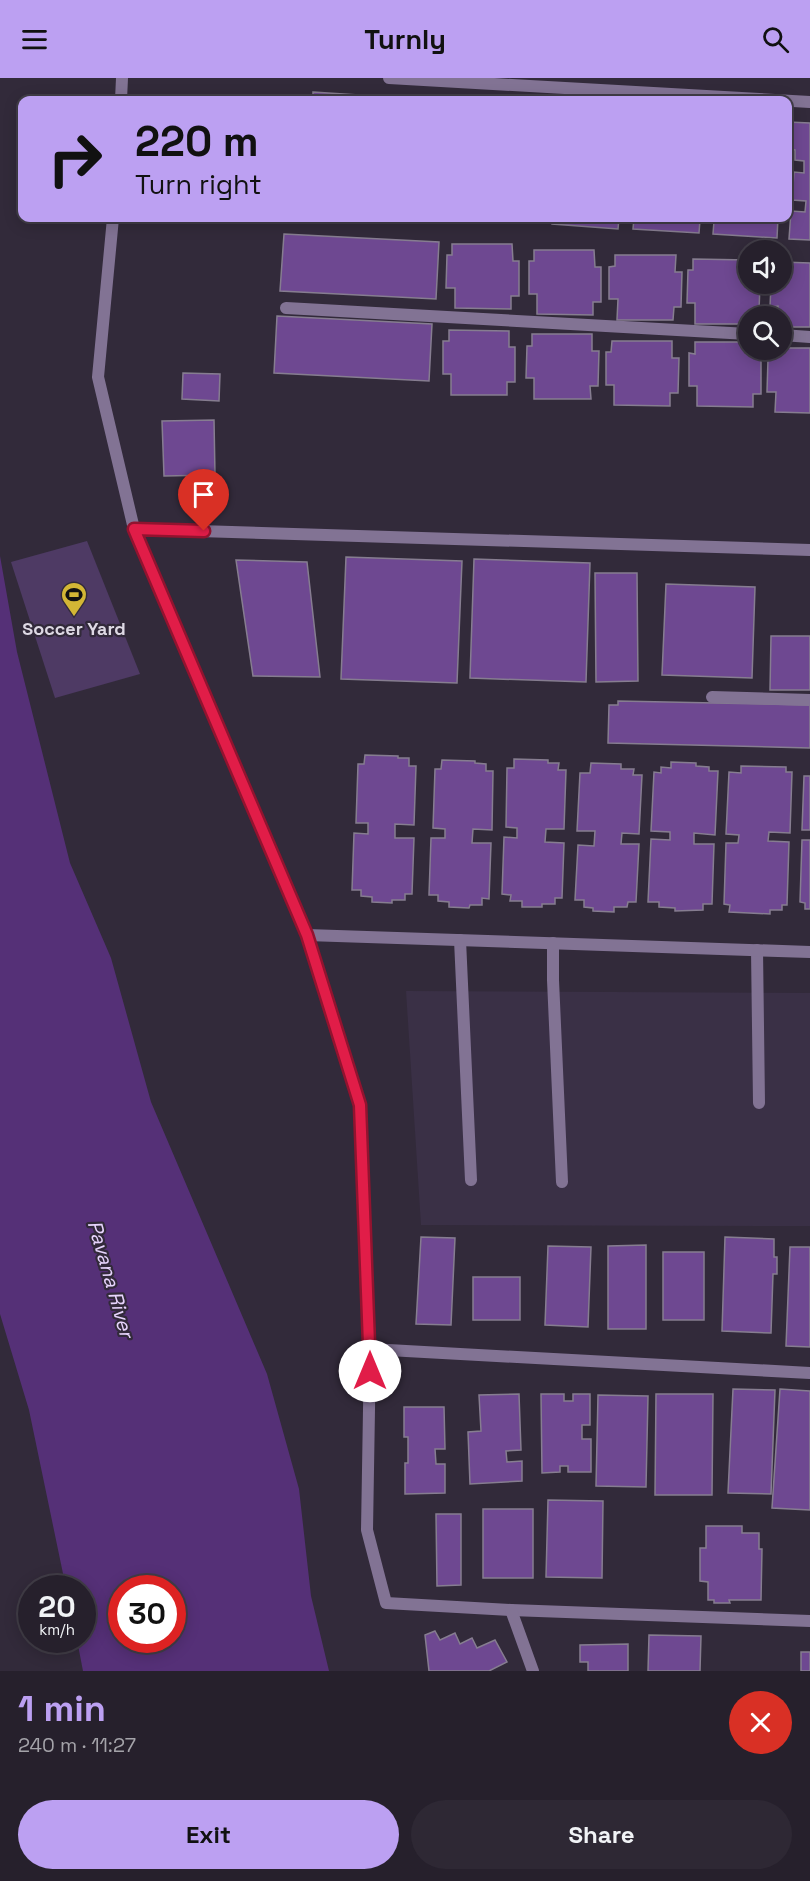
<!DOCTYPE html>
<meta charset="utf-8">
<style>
body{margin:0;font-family:"Space Grotesk",sans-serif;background:#2e2834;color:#f1f3f6;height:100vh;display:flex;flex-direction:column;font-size:22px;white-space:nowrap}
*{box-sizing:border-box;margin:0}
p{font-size:20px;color:#a4a3a9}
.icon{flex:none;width:33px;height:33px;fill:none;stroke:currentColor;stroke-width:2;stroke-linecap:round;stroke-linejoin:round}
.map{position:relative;height:1593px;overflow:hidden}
.panel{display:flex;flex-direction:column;background:#26202c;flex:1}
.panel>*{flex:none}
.hud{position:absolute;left:18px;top:18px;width:774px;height:126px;border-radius:12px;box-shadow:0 3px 15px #0003,0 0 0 2px #423e48;background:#bca0f2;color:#111;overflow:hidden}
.buttons{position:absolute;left:738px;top:162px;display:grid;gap:12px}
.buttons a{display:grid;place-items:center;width:54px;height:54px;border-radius:50%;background:#26202c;box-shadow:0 3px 15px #0003,0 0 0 2px #423e48;font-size:30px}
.speed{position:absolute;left:18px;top:1497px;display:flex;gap:12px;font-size:30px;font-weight:700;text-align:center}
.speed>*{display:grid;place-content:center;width:78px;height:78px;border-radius:50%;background:#26202c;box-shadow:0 3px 15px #0003,0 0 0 2px #423e48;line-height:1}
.speed small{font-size:15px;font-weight:400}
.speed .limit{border:9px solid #d22;background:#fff;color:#111}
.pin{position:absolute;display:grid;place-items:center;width:51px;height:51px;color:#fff;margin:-62px -26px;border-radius:50% 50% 50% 0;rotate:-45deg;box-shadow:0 0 6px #0007}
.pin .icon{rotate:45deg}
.me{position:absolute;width:66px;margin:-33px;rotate:0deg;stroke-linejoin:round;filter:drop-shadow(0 0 4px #0008)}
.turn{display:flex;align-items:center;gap:21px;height:126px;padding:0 18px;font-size:27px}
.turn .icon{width:78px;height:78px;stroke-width:2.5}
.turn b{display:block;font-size:42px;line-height:51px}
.round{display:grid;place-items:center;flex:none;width:63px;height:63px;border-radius:32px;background:#2e2834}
.summary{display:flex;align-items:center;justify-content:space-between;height:102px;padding:0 18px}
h1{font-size:36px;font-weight:700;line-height:45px;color:#bca0f2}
.primary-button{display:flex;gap:12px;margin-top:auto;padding:12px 18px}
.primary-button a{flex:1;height:69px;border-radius:36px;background:#bca0f2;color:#111;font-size:24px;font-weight:700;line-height:69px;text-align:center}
.primary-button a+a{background:#2e2834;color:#f1f3f6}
header{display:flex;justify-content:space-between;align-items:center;height:78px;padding:0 18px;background:#bca0f2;color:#111;font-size:27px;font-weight:700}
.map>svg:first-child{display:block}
.built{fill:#3a3046}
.green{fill:#4e3a64}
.water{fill:#553077;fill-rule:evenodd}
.building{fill:#6e4891;stroke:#867d90;stroke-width:1.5}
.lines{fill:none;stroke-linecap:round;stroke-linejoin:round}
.service{stroke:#827394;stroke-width:12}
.minor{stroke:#827394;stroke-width:12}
.route-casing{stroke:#92132f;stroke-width:15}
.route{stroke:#e11d48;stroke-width:10}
.labels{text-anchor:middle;stroke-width:4.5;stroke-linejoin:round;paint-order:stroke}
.poi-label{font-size:18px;font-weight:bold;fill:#ded9e4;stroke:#322a3a}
.water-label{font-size:20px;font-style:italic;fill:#e7d4fd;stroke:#322a3a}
</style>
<header><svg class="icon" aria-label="menu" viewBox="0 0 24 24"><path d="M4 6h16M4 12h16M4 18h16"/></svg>Turnly<svg class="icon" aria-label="search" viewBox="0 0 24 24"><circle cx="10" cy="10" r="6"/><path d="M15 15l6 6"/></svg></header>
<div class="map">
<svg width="810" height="1593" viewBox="0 0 810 1593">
<rect width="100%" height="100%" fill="#322a3a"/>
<path class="built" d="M406,913L810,915V1148L421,1147Z"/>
<path class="green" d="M87,463L140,596L55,620L11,484Z"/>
<path class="water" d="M0,478L17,574L70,785L111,880L151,1024L267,1296L299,1411L311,1518L329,1593H83L77,1562H82V1510H66L29,1332L0,1236ZM122,1510H172V1562H122Z"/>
<g class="building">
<path d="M313,14L389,19V22H313Z"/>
<path d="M788,44L810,45V162L789,161L791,133L805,134L806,123L792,122L794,94L804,95V83L795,82V72L788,71Z"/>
<path d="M476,140H538V145L476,141Z"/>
<path d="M552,140H619L618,151L552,146Z"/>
<path d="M634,140H778L777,160L713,156L714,143L700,142L699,155L633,151Z"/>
<path d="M284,156L439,164L436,221L280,213Z"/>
<path d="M452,166H512L513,183H519V218H511V231L455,230V210H446L447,177H452Z"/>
<path d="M534,172H594L595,189H601V224H593V237L537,236V216H529V183H534Z"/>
<path d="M615,177H676L675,194H682L681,229H674L673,242H617L618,221H609V189L615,188Z"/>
<path d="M693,181L748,182V206H760L759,233H752V238H748V246H695V225H687L688,192H693Z"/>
<path d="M782,184L810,185V249H782V238H778V228L770,229L771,206H782Z"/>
<path d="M277,238L432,246L429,303L274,295Z"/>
<path d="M449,252L509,253V269H515V304H507V317H451V296H443V263H449Z"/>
<path d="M532,256H592V273H599L598,308H590L591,321H534V300H526L527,268H532Z"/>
<path d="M612,263H672V280H679L678,315H670V328L614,327V307H606V274H611Z"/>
<path d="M695,264H748V272H755V281H761V316H753V329L697,328V308H689V275L695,276Z"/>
<path d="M782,270H810V335L775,334L776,314H767L768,281H773V272Z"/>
<path d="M183,295L220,296L219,323L182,321Z"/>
<path d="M214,342L215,397L164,398L162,343Z"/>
<path d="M346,479L462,483L457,605L341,601Z"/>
<path d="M474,481L590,485L586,604L470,600Z"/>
<path d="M236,482L307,484L320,599L253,598Z"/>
<path d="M595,495H637L638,603L596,604Z"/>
<path d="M666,506L755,509L752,600L662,597Z"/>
<path d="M771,558H810V612H770Z"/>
<path d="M618,623L810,627V670L608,665L609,627H618Z"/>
<path d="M365,677L398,678V680H409V688H416L414,747L395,746V760H414L412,816H405V822H392V825L372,824V819L361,818V812H352L354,755L368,756V745H356L358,686H364Z"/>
<path d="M514,681L548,682V685H559L558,692H566L564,751H546L545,764L564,765L562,820H555V826H542V829H522V823H510L511,817L502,816L504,759L517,760V750L506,749L507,690H514Z"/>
<path d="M442,682L475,683V685L486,686V693H493L492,752L473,751L472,765H491L489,821L482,820V827H470L469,830L449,829V824L438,823V817H429L431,760H445V751L433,750L435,691H441Z"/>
<path d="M671,684L696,685V688L709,689V693H718L715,757L694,755V766H714L712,826H703V832L675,833V830L659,829V824H648L651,761L670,762V754L651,753L654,694L661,695V689L671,690Z"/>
<path d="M591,685L621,686V691H634L633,697H642L639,756L622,755L621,766H639L636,824H628L627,829H614V834L593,833V830L584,829V822H575L578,767L594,768L595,753H577L580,695H590Z"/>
<path d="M741,688L786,689V694H792L790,755L769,754L768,763L789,764L787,827H782V832H770V836L729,834L730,827L724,826L726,765H738L739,757L726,756L729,694L741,695Z"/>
<path d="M804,698H810V752H802Z"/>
<path d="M802,762H810V831H805V825L800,824Z"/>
<path d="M421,1159L455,1160L451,1247L416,1246Z"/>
<path d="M725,1159L774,1161V1179H777V1196H773L771,1255L722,1253Z"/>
<path d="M646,1167V1251H608V1168Z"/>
<path d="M548,1168L591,1169L588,1249L545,1247Z"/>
<path d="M790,1169H810V1269L786,1268Z"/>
<rect x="663" y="1174" width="41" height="68"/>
<rect x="473" y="1199" width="47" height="43"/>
<path d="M733,1311L775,1312L771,1416L728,1415Z"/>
<path d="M780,1311L810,1313V1432L772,1430Z"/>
<path d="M519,1316L521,1372L506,1373L507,1384L522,1383V1403L470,1406L468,1354L481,1353L479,1317Z"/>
<path d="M541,1316H564V1323H573V1316H590V1347H582V1361H591V1394H568V1388H560V1394L542,1395Z"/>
<path d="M656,1316H713L712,1417H655Z"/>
<path d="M598,1317L648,1318L646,1409L596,1408Z"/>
<path d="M404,1329H444L445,1371H435L436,1386H445V1415L405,1416V1385H408V1359H404Z"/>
<path d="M548,1422L603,1423L602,1500L546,1499Z"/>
<rect x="483" y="1431" width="50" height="69"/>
<path d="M436,1436H461V1507L437,1508Z"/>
<path d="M706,1448H742V1455H759V1471H762L761,1522H729L730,1525H714V1522H708V1504L700,1503V1470H706Z"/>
<path d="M435,1553L440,1562L455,1555L460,1566L472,1560L477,1570L495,1562L507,1584L489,1593H429L425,1557Z"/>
<path d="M649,1557L701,1558L700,1593H648Z"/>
<path d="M628,1566V1593H588V1584H580V1567Z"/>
<rect x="801" y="1574" width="9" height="19"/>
</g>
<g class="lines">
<g class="service">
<path d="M712,619L810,622"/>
<path d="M460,862L471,1102"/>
<path d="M553,865V902L562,1104"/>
<path d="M757,872L759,1025"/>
</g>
<g class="minor">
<path d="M389,0L810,24"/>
<path d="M121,22L122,0"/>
<path d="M113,140L98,299L134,451L307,857L360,1027L370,1271L367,1452L386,1525L511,1532L810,1543"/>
<path d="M286,230L748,256"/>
<path d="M782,257L810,259"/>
<path d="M134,451L810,472"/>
<path d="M307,857L810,874"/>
<path d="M370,1271L810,1295"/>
<path d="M511,1532L533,1593"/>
</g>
</g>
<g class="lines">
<defs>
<path id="route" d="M204,453L134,451L307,857L360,1027L370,1293"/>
</defs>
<use href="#route" class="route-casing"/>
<use href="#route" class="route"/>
</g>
<defs>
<symbol id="stadium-pin" viewBox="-11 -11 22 30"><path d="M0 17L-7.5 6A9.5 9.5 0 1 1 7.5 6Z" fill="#d3b635" stroke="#322a3a"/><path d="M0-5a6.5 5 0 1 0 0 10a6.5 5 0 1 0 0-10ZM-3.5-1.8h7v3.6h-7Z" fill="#111"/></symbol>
</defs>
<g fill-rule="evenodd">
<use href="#stadium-pin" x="59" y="502" width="30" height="40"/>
</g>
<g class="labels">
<g class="poi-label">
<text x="74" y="557">Soccer Yard</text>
</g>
<g class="water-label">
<text transform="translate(111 1201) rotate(74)" y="7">Pavana River</text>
</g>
</g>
</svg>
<div class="buttons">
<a><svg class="icon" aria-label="sound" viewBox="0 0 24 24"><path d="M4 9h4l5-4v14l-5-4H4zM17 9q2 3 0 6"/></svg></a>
<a><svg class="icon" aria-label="search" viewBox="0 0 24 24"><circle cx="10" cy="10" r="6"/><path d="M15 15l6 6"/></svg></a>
</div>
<div class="speed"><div>20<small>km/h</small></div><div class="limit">30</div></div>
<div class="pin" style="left:204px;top:453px;background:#d93025"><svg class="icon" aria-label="arrive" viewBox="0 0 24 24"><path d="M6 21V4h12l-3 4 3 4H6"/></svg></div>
<svg class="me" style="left:370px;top:1293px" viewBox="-20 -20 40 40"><circle r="19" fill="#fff"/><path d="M0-13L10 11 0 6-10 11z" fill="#e11d48"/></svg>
<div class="hud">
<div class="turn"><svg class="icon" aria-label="right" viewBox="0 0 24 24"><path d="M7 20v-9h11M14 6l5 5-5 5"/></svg><div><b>220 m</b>Turn right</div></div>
</div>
</div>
<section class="panel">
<div class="summary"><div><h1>1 min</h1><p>240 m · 11:27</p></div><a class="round" style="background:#d93025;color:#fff"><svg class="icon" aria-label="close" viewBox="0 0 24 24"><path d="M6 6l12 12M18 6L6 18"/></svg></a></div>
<div class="primary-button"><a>Exit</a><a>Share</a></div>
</section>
